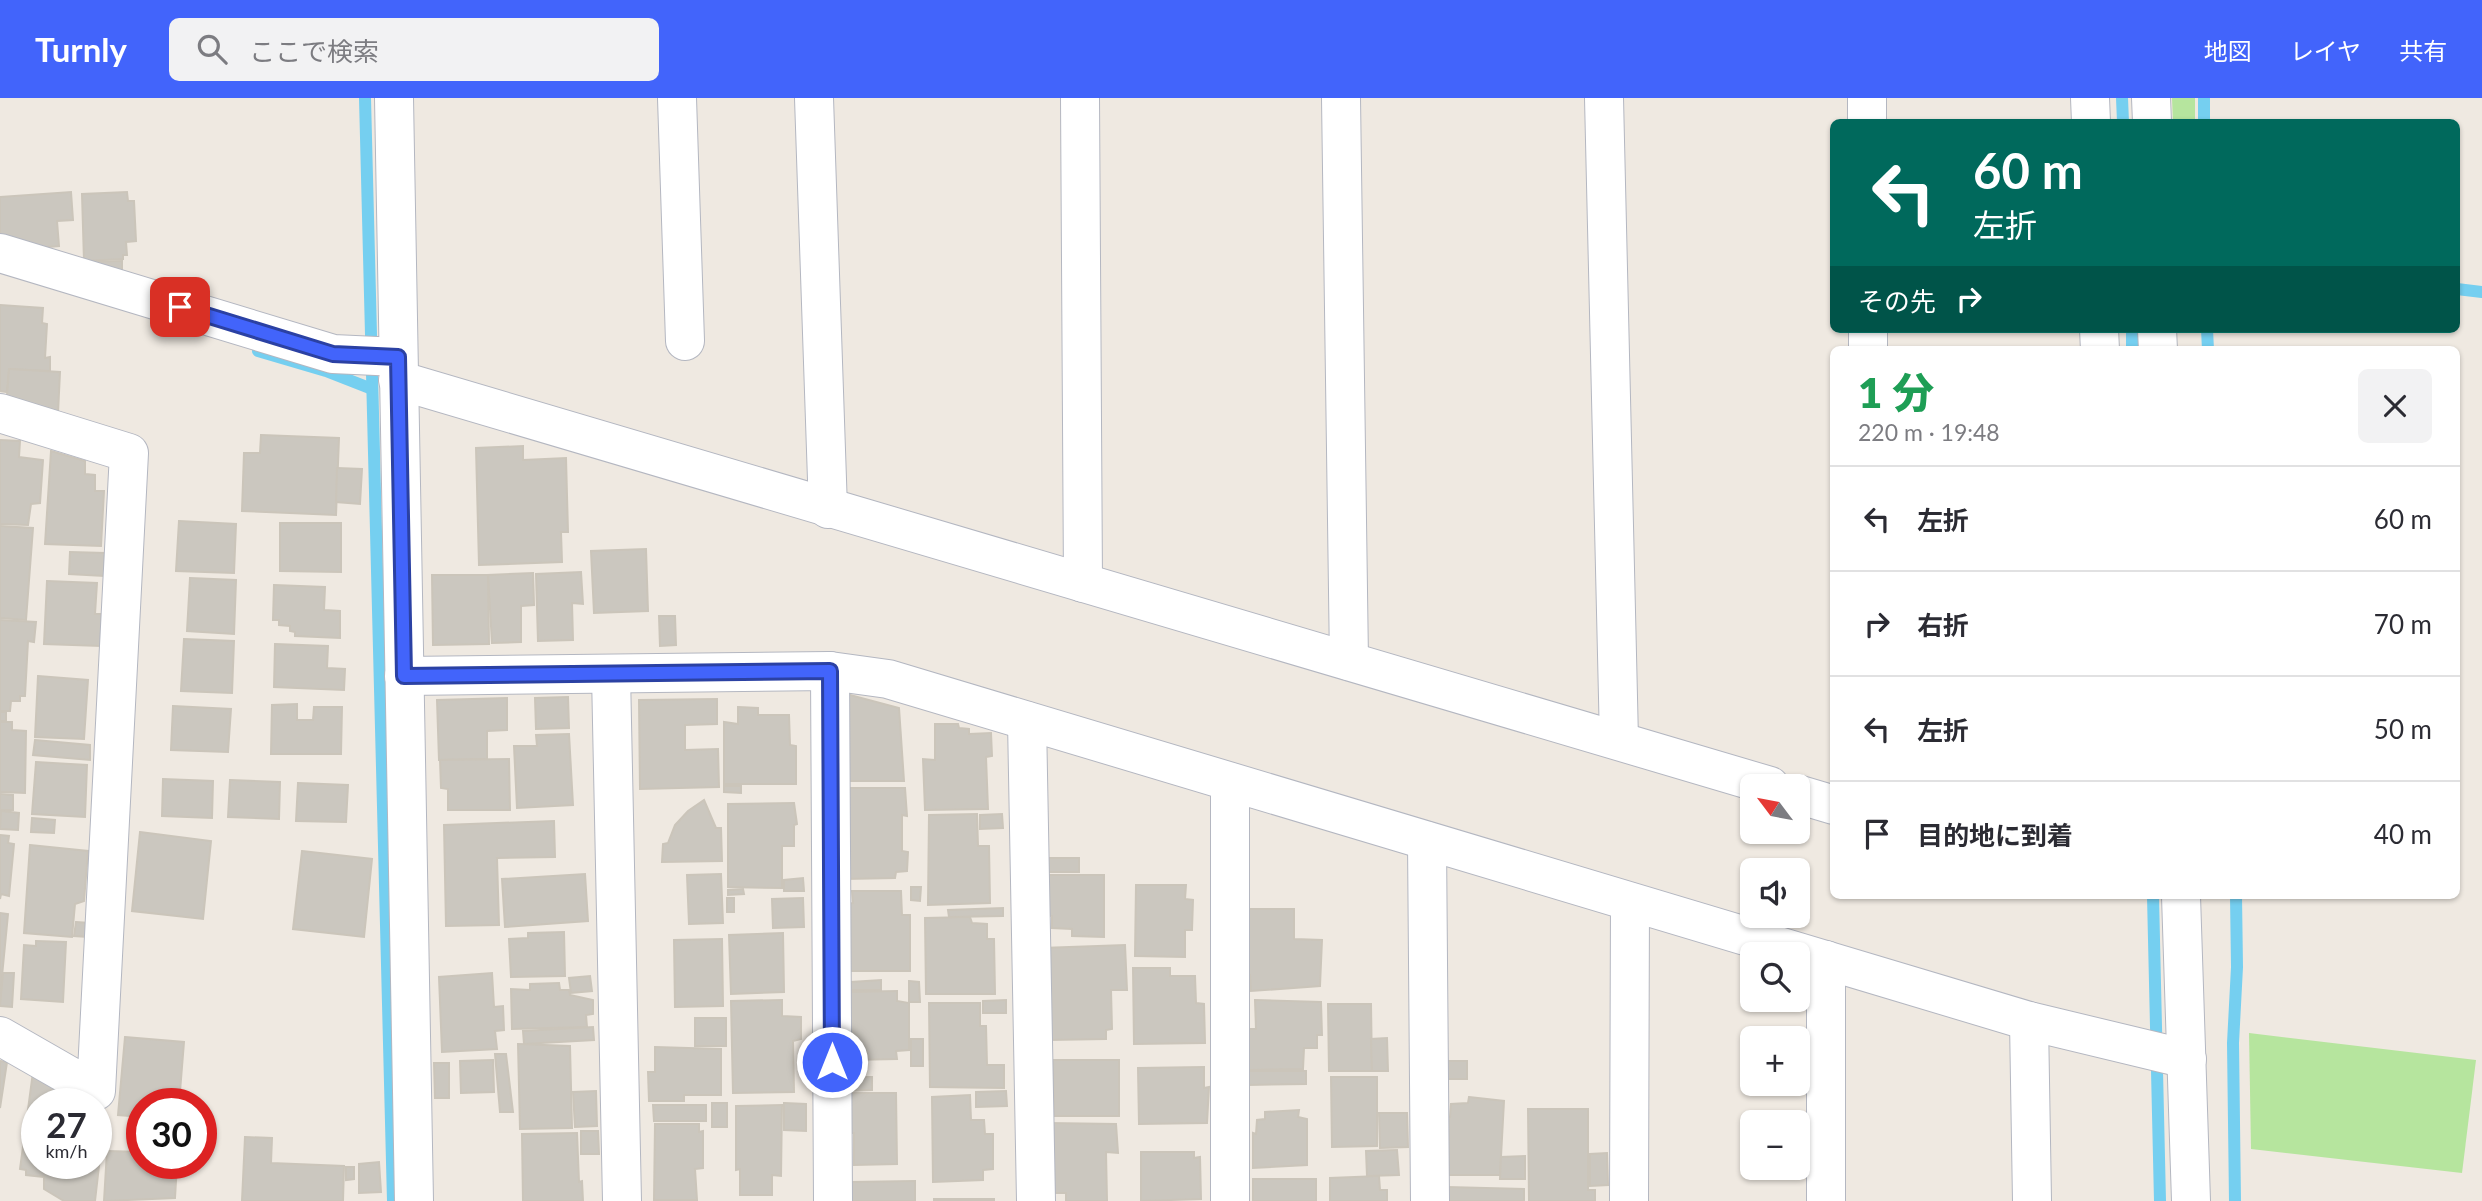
<!DOCTYPE html>
<html lang="ja">
<meta charset="utf-8">
<style>
body{margin:0;font-family:Lato,"Noto Sans JP",sans-serif;background:#f2f2f3;color:#2b2b33;height:100vh;display:flex;flex-direction:column;font-size:26px;white-space:nowrap}
*{box-sizing:border-box;margin:0}
p{font-size:23px;color:#7c7c81}
.icon{flex:none;width:38px;height:38px;fill:none;stroke:currentColor;stroke-width:2;stroke-linecap:round;stroke-linejoin:round}
.map{position:relative;flex:1;overflow:hidden}
.details{position:absolute;left:1830px;top:248px;width:630px;height:553px;display:flex;flex-direction:column;background:#fff;border-radius:10px;box-shadow:0 2px 5px #0004}
.details>*{flex:none}
.hud{position:absolute;left:1830px;top:21px;width:630px;height:214px;border-radius:10px;box-shadow:0 2px 5px #0004;background:#00695c;color:#fff;overflow:hidden}
.needle{width:46px;rotate:302deg}
.controls{position:absolute;left:1740px;top:676px;display:grid;gap:14px}
.controls a{display:grid;place-items:center;width:70px;height:70px;border-radius:10px;background:#fff;box-shadow:0 2px 5px #0004;font-size:35px}
.speed{position:absolute;left:21px;top:990px;display:flex;gap:14px;font-size:35px;font-weight:700;text-align:center}
.speed>*{display:grid;place-content:center;width:91px;height:91px;border-radius:50%;background:#fff;box-shadow:0 2px 5px #0004;line-height:1}
.speed small{font-size:18px;font-weight:400}
.speed .limit{border:10px solid #d22;background:#fff;color:#111}
.pin{position:absolute;display:grid;place-items:center;width:60px;height:60px;color:#fff;margin:-30px;border-radius:14px;box-shadow:0 4px 10px #0006}
.me{position:absolute;width:77px;margin:-38px;rotate:0deg;stroke-linejoin:round;filter:drop-shadow(0 0 5px #0008)}
.turn{display:flex;align-items:center;gap:24px;height:147px;padding:0 28px;font-size:32px}
.turn .icon{width:91px;height:91px;stroke-width:2.5}
.turn b{display:block;font-size:49px;line-height:60px}
.then{display:flex;align-items:center;height:66px;padding:0 28px;background:#0003;gap:14px;font-size:26px}
.round{display:grid;place-items:center;flex:none;width:74px;height:74px;border-radius:10px;background:#f2f2f3}
.summary{display:flex;align-items:center;justify-content:space-between;height:119px;padding:0 28px}
h1{font-size:42px;font-weight:800;line-height:52px;color:#1e9e55}
ul{padding:0;list-style:none}
li{display:flex;align-items:center;gap:21px;height:105px;padding:0 28px;border-top:2px solid #e1e1e2}
li div{flex:1}
li b{display:block;font-size:26px}
li em{font-style:normal}
header{display:flex;align-items:center;gap:42px;box-sizing:border-box;height:98px;padding:0 35px;background:#4264fb;color:#fff}
header strong{font-size:33px}
nav{display:flex;gap:38px;margin-inline-start:auto;font-size:24px}
.search{width:490px;height:63px;background:#f2f2f3;display:flex;align-items:center;gap:18px;box-sizing:border-box;padding:0 24px;border-radius:10px;color:#7c7c81;font-size:26px}
.map>svg:first-child{display:block}
.green{fill:#b6e59e}
.lines{fill:none;stroke-linecap:round;stroke-linejoin:round}
.stream{stroke:#75cff0;stroke-width:12}
.building{fill:#cbc7bf;stroke:#cbc5ba;stroke-width:2}
.minor-casing{stroke:#b4b7c1;stroke-width:40}
.minor{stroke:#fff;stroke-width:38}
.route-casing{stroke:#2b41a3;stroke-width:18}
.route{stroke:#4264fb;stroke-width:12}
</style>
<header>
<strong>Turnly</strong>
<div class="search"><svg class="icon" aria-label="search" viewBox="0 0 24 24"><circle cx="10" cy="10" r="6"/><path d="M15 15l6 6"/></svg>ここで検索</div>
<nav><a>地図</a><a>レイヤ</a><a>共有</a></nav>
</header>
<div class="map">
<svg width="2482" height="1103" viewBox="0 0 2482 1103">
<rect width="100%" height="100%" fill="#efe9e1"/>
<g class="green">
<path d="M2172,0H2195V24H2173Z"/>
<path d="M2249,935L2476,962L2462,1075L2251,1051Z"/>
</g>
<g class="lines">
<g class="stream">
<path d="M365,0L393,1103"/>
<path d="M2122,0L2123,24"/>
<path d="M2204,0V24"/>
<path d="M2457,191L2482,194"/>
<path d="M2132,231V252"/>
<path d="M2207,231L2208,252"/>
<path d="M258,253L326,273L372,291"/>
<path d="M2153,798L2160,1103"/>
<path d="M2235,1103L2233,945L2237,869L2236,798"/>
</g>
</g>
<g class="building">
<path d="M71,94L73,122L57,123L59,148L11,152L0,144V99Z"/>
<path d="M127,94L128,103H134L136,143L126,144L127,157H123V161L84,163L82,96Z"/>
<path d="M122,163V178L84,164Z"/>
<path d="M0,207L43,210L42,225L47,226L45,260L50,259V273L9,271L7,294L0,293Z"/>
<path d="M9,271L60,274L58,315L7,298Z"/>
<path d="M261,337L339,340L336,417L242,413L244,355H260Z"/>
<path d="M0,342L20,343L19,359L43,362L40,405L31,406L28,427L0,426Z"/>
<path d="M523,348V362L566,360L568,434H561L562,464L479,467L476,350Z"/>
<path d="M51,353L85,363V376L95,377V393H104L101,448L45,446Z"/>
<path d="M337,370L362,371L360,406L336,404Z"/>
<path d="M179,423L236,426L234,475L176,473Z"/>
<path d="M280,425H341V474L280,473Z"/>
<path d="M0,428L33,430L26,522L0,520Z"/>
<path d="M646,451L648,513L594,515L591,453Z"/>
<path d="M70,454L105,455L104,478L69,476Z"/>
<path d="M581,474L583,506L572,505L573,542L538,543L536,476Z"/>
<path d="M533,475L534,507L521,508V544L492,545L488,477Z"/>
<path d="M432,477H488L489,546L433,547Z"/>
<path d="M190,480L236,482L234,536L187,533Z"/>
<path d="M47,483L97,485L95,516H103L101,548L44,546Z"/>
<path d="M274,487L325,489L324,512L340,513V540L295,538V534L290,533V528L279,527V522H273Z"/>
<path d="M659,518H675L676,547L660,548Z"/>
<path d="M0,522L36,524L34,544L28,543L25,598H20V603H11L10,613H0Z"/>
<path d="M184,541L234,543L232,595L181,593Z"/>
<path d="M275,546L328,548L327,570L345,571L344,592L274,589Z"/>
<path d="M38,578L88,582L84,641L35,639Z"/>
<path d="M850,597L899,610L904,683H844L845,602Z"/>
<path d="M568,599L569,630L536,631L535,600Z"/>
<path d="M507,600V632L487,633V661L439,662L437,602Z"/>
<path d="M717,601V626L685,627V652L718,651L719,689L640,691L639,602Z"/>
<path d="M297,606V622H313L314,609H342L341,656H271L272,607Z"/>
<path d="M173,608L231,611L228,654L171,652Z"/>
<path d="M738,609L758,610V617H789L790,647L796,648V686H724V624L738,626Z"/>
<rect x="0" y="614" width="6" height="9"/>
<path d="M0,624H12V632L26,633L25,695L0,694Z"/>
<path d="M935,626H958L959,630L969,631V636L991,635L992,658L986,659L988,711L925,712L923,661L935,662Z"/>
<path d="M569,636L573,707L517,710L514,648H537L536,637Z"/>
<path d="M35,642L90,647V662L33,657Z"/>
<path d="M509,661L510,712H448V691L441,690L440,662Z"/>
<path d="M36,664L87,667L85,719L32,716Z"/>
<path d="M163,681L213,683L212,720L162,718Z"/>
<path d="M230,682L280,684L279,721L228,719Z"/>
<path d="M298,685L348,687L346,724L296,723Z"/>
<path d="M724,688H741V695L724,694Z"/>
<path d="M849,690H905L907,718L902,717V753L908,754L907,773L896,774L895,780L845,781Z"/>
<path d="M0,696L13,697V712H0Z"/>
<path d="M704,702L716,730H721L722,763L662,764L663,746L668,745L675,727L688,713Z"/>
<path d="M794,705L797,726L794,727V748H782V790L728,789V706Z"/>
<path d="M1,713L19,715L18,732L0,731Z"/>
<path d="M977,716L978,748H989L990,805L928,807L929,717Z"/>
<path d="M1002,716L1003,730L980,731V717Z"/>
<path d="M32,720L55,722L54,735L31,734Z"/>
<path d="M554,723L555,759L497,760L499,827L446,828L444,727Z"/>
<path d="M140,734L211,743L203,821L132,813Z"/>
<path d="M0,737L9,738L8,745L14,746L9,798L1,796L0,801Z"/>
<path d="M30,747L88,753L84,803L75,806L72,839L24,835Z"/>
<path d="M302,753L372,761L364,839L293,831Z"/>
<rect x="1046" y="760" width="33" height="14"/>
<path d="M585,776L588,823L505,829L502,781Z"/>
<path d="M721,776L723,825L689,826L687,777Z"/>
<path d="M1046,777H1104V839L1072,838V831L1052,830V818L1045,817Z"/>
<path d="M803,780L804,793H784V782Z"/>
<path d="M1136,787H1186L1185,801L1193,802L1192,832H1185V859L1135,858Z"/>
<path d="M911,789H921L920,803L911,802Z"/>
<path d="M743,791L744,796L728,797V792Z"/>
<path d="M852,793H901L902,817H910V873H849L847,806L853,805Z"/>
<rect x="727" y="800" width="7" height="14"/>
<path d="M803,800L804,829L773,830L772,801Z"/>
<path d="M1003,810V818L949,819L948,812Z"/>
<path d="M1248,811H1294V841L1322,842L1320,888L1251,893L1250,877L1247,878Z"/>
<path d="M0,815L8,816L0,899Z"/>
<path d="M970,819L972,825L987,826V841H994L995,896H926L925,820Z"/>
<path d="M76,824L89,825L88,839L74,838Z"/>
<path d="M564,834L565,878L511,879L509,841L528,840V835Z"/>
<path d="M783,835L784,894L731,896L729,837Z"/>
<path d="M722,841L723,908L675,909L674,842Z"/>
<path d="M36,843L66,844L63,904L21,901L24,847L36,848Z"/>
<path d="M1125,847L1127,892H1111L1112,931L1106,932V941L1049,942L1042,850Z"/>
<path d="M1133,870H1170V878H1195L1196,905L1204,906L1205,945L1134,946Z"/>
<path d="M3,875H14L12,909L0,908Z"/>
<path d="M492,875L494,909L503,908L504,932L495,933L497,951L442,954L439,879Z"/>
<path d="M590,878L592,893L571,895L569,880Z"/>
<path d="M881,882V892H851V884Z"/>
<path d="M909,883L919,884L920,904H909Z"/>
<path d="M559,885L560,892H569L570,897L593,902V916L586,917L587,929L512,931L511,891L530,892V886Z"/>
<path d="M897,893V903L909,905V952L896,953L897,961L850,962L848,894Z"/>
<path d="M782,902V918L801,919V941L793,943L794,994L733,995L731,903Z"/>
<path d="M1006,902V915H983V903Z"/>
<path d="M1255,902L1321,904L1322,937H1317V950H1304L1303,971L1249,972V931H1256Z"/>
<path d="M929,905H980V928H986L987,967H1004V990L930,989Z"/>
<path d="M1328,906H1371L1372,973H1329Z"/>
<rect x="695" y="920" width="31" height="28"/>
<path d="M593,929L594,942L524,946L523,933Z"/>
<path d="M125,939L184,944L179,1006H142V1019L118,1017Z"/>
<path d="M1387,940L1388,973H1372L1371,941Z"/>
<rect x="911" y="941" width="12" height="27"/>
<path d="M518,946L570,948L572,1030L520,1031Z"/>
<path d="M655,949L721,951V997H684V1003H649L648,974H655Z"/>
<path d="M495,956H506L513,1014H500Z"/>
<path d="M493,962L494,994L461,995L460,963Z"/>
<path d="M1053,962H1119V1018H1054Z"/>
<path d="M0,963L7,964L0,1010Z"/>
<path d="M1443,963H1467V981H1444Z"/>
<path d="M434,965H449V1000H435Z"/>
<path d="M1204,969V990L1209,989L1207,1025L1139,1026L1138,970Z"/>
<path d="M1248,973H1306V986L1248,987Z"/>
<path d="M33,974L62,991L60,1006H63H37V1066H96V1033H103L95,1103H64L44,1091V1079L26,1077V1072L20,1071Z"/>
<path d="M845,979H872V992L845,993Z"/>
<path d="M1331,979H1377V1048L1332,1049Z"/>
<path d="M596,993L597,1028L575,1029L573,994Z"/>
<path d="M1006,993L1007,1008L976,1009V994Z"/>
<path d="M845,995H896L897,1066L854,1067V1035H845Z"/>
<path d="M970,997L971,1022H984L985,1036H993V1071L983,1072V1082L933,1084L932,999Z"/>
<path d="M1469,999L1504,1003L1500,1077H1447V1019H1450L1451,1006L1468,1005Z"/>
<rect x="712" y="1005" width="15" height="24"/>
<path d="M784,1005L806,1006V1033L784,1032Z"/>
<path d="M653,1007H706V1023H654Z"/>
<path d="M782,1007L781,1078L772,1077V1097H740V1071L736,1072V1008Z"/>
<path d="M1528,1011H1588V1092H1595V1103H1529Z"/>
<path d="M1299,1012L1298,1019L1307,1021V1067L1253,1070V1035L1256,1036L1257,1022L1265,1021V1014Z"/>
<path d="M1379,1015H1407L1408,1049L1380,1050Z"/>
<path d="M1047,1025L1116,1026L1118,1055L1106,1054L1107,1103H1066V1095H1054Z"/>
<path d="M655,1026H699V1034L703,1033V1070L695,1071L697,1102H654Z"/>
<path d="M581,1033H598L599,1056H581Z"/>
<path d="M577,1035L579,1084L582,1083L583,1103H523L522,1036Z"/>
<path d="M245,1039L272,1040L271,1065L344,1068L343,1103H242Z"/>
<path d="M1397,1052L1399,1077L1367,1078L1366,1053Z"/>
<path d="M107,1053L142,1054V1066H177L175,1100L104,1103Z"/>
<path d="M1141,1054H1194V1060L1200,1059L1201,1101L1141,1103Z"/>
<path d="M1607,1055L1608,1087L1590,1088V1056Z"/>
<path d="M1525,1058V1081H1500L1501,1059Z"/>
<path d="M379,1064L381,1094L359,1095V1066Z"/>
<path d="M346,1069H354V1081L346,1082Z"/>
<path d="M1379,1078L1380,1092H1387V1103H1330V1080Z"/>
<rect x="1253" y="1081" width="63" height="22"/>
<path d="M915,1083V1103H850V1084Z"/>
<path d="M1447,1089L1524,1091V1103H1447Z"/>
<rect x="934" y="1101" width="60" height="2"/>
</g>
<g class="lines">
<defs>
<g id="minor">
<path d="M394,0L414,1103"/>
<path d="M677,0L685,243"/>
<path d="M814,0L828,411"/>
<path d="M1080,0L1083,485"/>
<path d="M1341,0L1349,563"/>
<path d="M1604,0L1619,642"/>
<path d="M1867,0V24"/>
<path d="M2090,0L2091,24"/>
<path d="M2151,0L2152,24"/>
<path d="M0,155L333,256L398,259"/>
<path d="M1868,231V252"/>
<path d="M2099,231L2100,252"/>
<path d="M2157,231L2158,252"/>
<path d="M398,282L1770,688"/>
<path d="M0,315L129,355L96,993L0,938"/>
<path d="M830,573L833,1103"/>
<path d="M611,576L622,1103"/>
<path d="M404,578L830,573L888,581L2029,923L2187,961"/>
<path d="M1027,623L1036,1103"/>
<path d="M1230,684V1103"/>
<path d="M1797,696L1834,707"/>
<path d="M1427,743L1430,1103"/>
<path d="M2181,798L2191,1103"/>
<path d="M1826,862V1103"/>
<path d="M2029,923L2032,1103"/>
<path d="M1629,1103L1630,804"/>
</g>
</defs>
<use href="#minor" class="minor-casing"/>
<use href="#minor" class="minor"/>
</g>
<g class="lines">
<defs>
<path id="route" d="M180,209L333,256L398,259L404,578L830,573L832,964"/>
</defs>
<use href="#route" class="route-casing"/>
<use href="#route" class="route"/>
</g>
</svg>
<div class="controls">
<a><svg class="needle" viewBox="-14 -14 28 28"><path d="M0-13l5 13h-10z" fill="#e53935"/><path d="M0 13l5-13h-10z" fill="#7c7c81"/></svg></a>
<a><svg class="icon" aria-label="sound" viewBox="0 0 24 24"><path d="M4 9h4l5-4v14l-5-4H4zM17 9q2 3 0 6"/></svg></a>
<a><svg class="icon" aria-label="search" viewBox="0 0 24 24"><circle cx="10" cy="10" r="6"/><path d="M15 15l6 6"/></svg></a>
<a>+</a>
<a>−</a>
</div>
<div class="speed"><div>27<small>km/h</small></div><div class="limit">30</div></div>
<div class="pin" style="left:180px;top:209px;background:#d93025"><svg class="icon" aria-label="arrive" viewBox="0 0 24 24"><path d="M6 21V4h12l-3 4 3 4H6"/></svg></div>
<svg class="me" style="left:832px;top:964px" viewBox="-20 -20 40 40"><circle r="17" fill="#4264fb" stroke="#fff" stroke-width="3"/><path d="M0-11L8 9 0 5-8 9z" fill="#fff"/></svg>
<div class="hud">
<div class="turn"><svg class="icon" aria-label="left" viewBox="0 0 24 24"><path d="M17 20v-9H6M10 6l-5 5 5 5"/></svg><div><b>60 m</b>左折</div></div>
<div class="then">その先<svg class="icon" aria-label="right" viewBox="0 0 24 24"><path d="M7 20v-9h11M14 6l5 5-5 5"/></svg></div>
</div>
<section class="details">
<div class="summary"><div><h1>1 分</h1><p>220 m · 19:48</p></div><a class="round"><svg class="icon" aria-label="close" viewBox="0 0 24 24"><path d="M6 6l12 12M18 6L6 18"/></svg></a></div>
<ul>
<li><svg class="icon" aria-label="left" viewBox="0 0 24 24"><path d="M17 20v-9H6M10 6l-5 5 5 5"/></svg><div><b>左折</b></div><em>60 m</em></li>
<li><svg class="icon" aria-label="right" viewBox="0 0 24 24"><path d="M7 20v-9h11M14 6l5 5-5 5"/></svg><div><b>右折</b></div><em>70 m</em></li>
<li><svg class="icon" aria-label="left" viewBox="0 0 24 24"><path d="M17 20v-9H6M10 6l-5 5 5 5"/></svg><div><b>左折</b></div><em>50 m</em></li>
<li><svg class="icon" aria-label="arrive" viewBox="0 0 24 24"><path d="M6 21V4h12l-3 4 3 4H6"/></svg><div><b>目的地に到着</b></div><em>40 m</em></li>
</ul>
</section>
</div>
